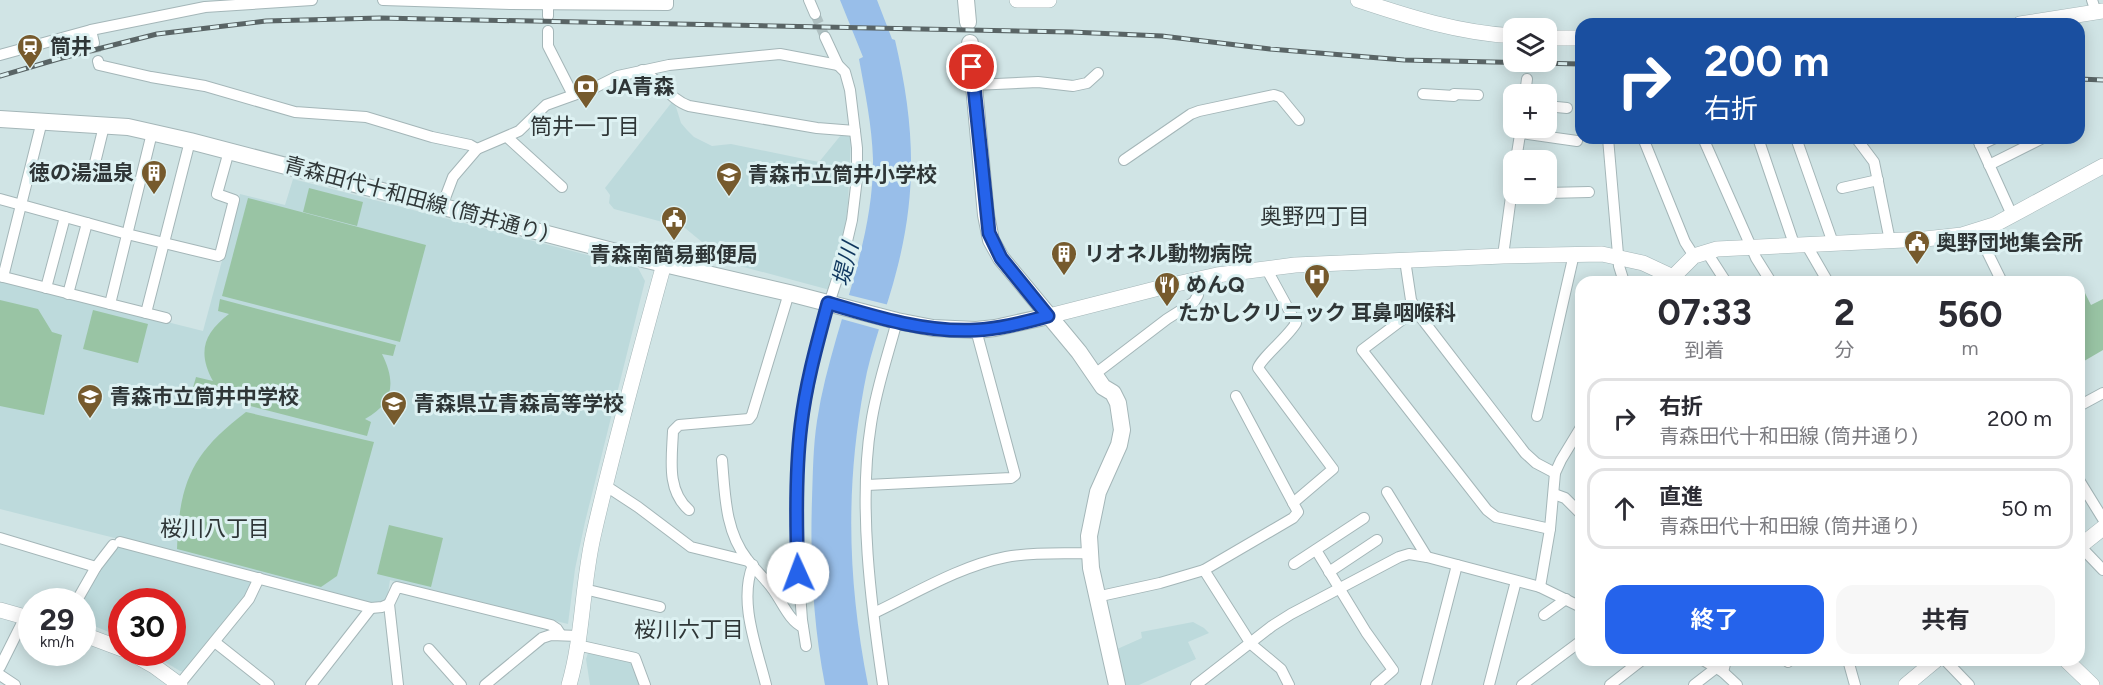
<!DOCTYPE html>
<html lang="ja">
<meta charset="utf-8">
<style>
body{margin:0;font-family:Figtree,"Noto Sans JP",sans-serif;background:#f7f7f7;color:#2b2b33;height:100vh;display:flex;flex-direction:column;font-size:22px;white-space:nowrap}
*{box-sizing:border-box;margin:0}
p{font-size:20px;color:#7c7c81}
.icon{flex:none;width:33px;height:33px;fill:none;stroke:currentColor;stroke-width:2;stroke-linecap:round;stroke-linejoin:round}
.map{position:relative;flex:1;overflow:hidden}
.side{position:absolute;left:1575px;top:276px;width:510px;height:390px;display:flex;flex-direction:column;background:#fff;border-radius:18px;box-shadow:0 3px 15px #0003}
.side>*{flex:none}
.top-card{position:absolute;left:1575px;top:18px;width:510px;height:126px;border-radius:18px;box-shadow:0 3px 15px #0003;background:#1a4fa0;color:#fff;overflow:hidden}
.fabs{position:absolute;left:1503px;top:18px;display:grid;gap:12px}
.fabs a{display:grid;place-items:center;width:54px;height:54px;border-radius:12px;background:#fff;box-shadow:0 3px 15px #0003;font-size:30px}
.speed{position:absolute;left:18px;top:588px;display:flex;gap:12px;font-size:30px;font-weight:700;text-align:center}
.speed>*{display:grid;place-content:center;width:78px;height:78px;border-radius:50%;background:#fff;box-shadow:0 3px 15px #0003;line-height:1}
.speed small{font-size:15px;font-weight:400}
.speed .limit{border:9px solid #d22;background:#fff;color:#111}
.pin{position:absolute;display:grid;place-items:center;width:51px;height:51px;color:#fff;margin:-26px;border:3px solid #fff;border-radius:50%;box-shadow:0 2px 6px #0007}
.me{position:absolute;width:66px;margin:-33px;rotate:358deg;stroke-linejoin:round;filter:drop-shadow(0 0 4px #0008)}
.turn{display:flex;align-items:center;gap:21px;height:126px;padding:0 30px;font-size:27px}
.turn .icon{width:78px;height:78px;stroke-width:2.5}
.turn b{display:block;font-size:42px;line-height:51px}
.eta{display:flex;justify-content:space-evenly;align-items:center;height:102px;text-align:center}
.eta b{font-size:36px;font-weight:700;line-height:42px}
.cta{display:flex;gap:12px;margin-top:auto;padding:12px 30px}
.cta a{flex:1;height:69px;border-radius:18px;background:#2563eb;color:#fff;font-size:24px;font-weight:700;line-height:69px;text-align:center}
.cta a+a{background:#f7f7f7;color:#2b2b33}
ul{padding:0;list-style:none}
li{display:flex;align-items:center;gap:18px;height:81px;margin:0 12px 9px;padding:0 18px;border:3px solid #e1e1e2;border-radius:18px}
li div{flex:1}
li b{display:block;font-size:22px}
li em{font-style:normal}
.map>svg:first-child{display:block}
.built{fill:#bddadc}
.green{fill:#99c4a4}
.water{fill:#98bee9}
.pier{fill:#d0e4e5}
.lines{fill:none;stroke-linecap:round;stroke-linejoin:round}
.street-tunnel{stroke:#b0c1c2;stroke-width:10;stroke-dasharray:10 5;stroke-linecap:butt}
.street-casing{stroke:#a4b6b8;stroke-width:12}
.secondary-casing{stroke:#a4b6b8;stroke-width:16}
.primary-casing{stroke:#a4b6b8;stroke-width:18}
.street{stroke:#fff;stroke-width:10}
.secondary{stroke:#fff;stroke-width:15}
.primary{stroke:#fff;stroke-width:16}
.rail-casing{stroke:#596465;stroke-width:5}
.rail{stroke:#ddf1f2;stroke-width:3;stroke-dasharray:9;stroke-linecap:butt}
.route-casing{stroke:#184099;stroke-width:15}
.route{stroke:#2563eb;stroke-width:10}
.labels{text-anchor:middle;stroke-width:6;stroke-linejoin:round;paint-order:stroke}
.poi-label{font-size:21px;font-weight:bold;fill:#2f3637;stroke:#ddf1f2;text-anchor:start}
.street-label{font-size:21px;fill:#2f3637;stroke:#ddf1f2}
.neighbourhood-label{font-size:22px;fill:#2f3637;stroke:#ddf1f2}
.water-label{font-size:22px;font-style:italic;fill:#0f365e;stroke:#ddf1f2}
</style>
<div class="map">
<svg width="2103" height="685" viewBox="0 0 2103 685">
<rect width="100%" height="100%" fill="#d0e4e5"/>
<g class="built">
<path d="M672,102L676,107L681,123L687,130L694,137L712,146L731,144L819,162L841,135L851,137L848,202L844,238L830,290L710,258L702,242L685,228L614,209L609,203L610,195L605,188Z"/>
<path d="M293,179L638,268L645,281L585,522L575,569L568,624L390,580L387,599L376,604L0,509V280L203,331L240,194L285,205Z"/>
<path d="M116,544L255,580L246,599L186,672L180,671L150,653L172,652V602H122L121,637L82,621V602Z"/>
<path d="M1193,622L1204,628L1209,633L1188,642L1196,659L1139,685H1126L1115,650L1142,638L1141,632Z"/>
<path d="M588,653L633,663L640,685H590L586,659Z"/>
</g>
<g class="green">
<path d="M309,188L363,202L357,226L303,212Z"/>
<path d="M248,198L426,245L400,342L222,296Z"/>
<path d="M2085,293L2091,305L2103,299V350L2079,364V296Z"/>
<path d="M220,299L396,345L393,356L382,354C396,382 394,403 365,419L371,422L367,436L192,391L196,377L213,381C197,352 204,333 229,314L218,311Z"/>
<path d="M0,300L38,309L52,332L62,335L44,415L0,406Z"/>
<path d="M93,310L148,324L138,363L83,349Z"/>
<path d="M246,412L374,442L337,576L321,587L177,549C179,482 192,453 246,412Z"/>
<path d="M389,525L443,538L431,587L377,574Z"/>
</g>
<path class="water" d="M840,0H877L892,39L895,40C914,121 918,188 897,269C887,309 871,347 864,387C845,490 848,583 868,685H825C813,623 810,562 812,499C813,473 813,447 817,421C830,334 874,248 873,159C872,126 865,92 859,59L863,57Z"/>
<path class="pier" d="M845,294L889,305L881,330L838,318Z"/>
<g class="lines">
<g class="street-tunnel">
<path d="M815,14L825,37"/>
<path d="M94,43L98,61"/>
</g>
<defs>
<g id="street">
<path d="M383,0L511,4"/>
<path d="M508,0L511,4L668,5V0"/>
<path d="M809,0L815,14"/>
<path d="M2092,0L2096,12"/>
<path d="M548,3V16"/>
<path d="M91,30L94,43"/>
<path d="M548,31V46L573,95"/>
<path d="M0,55L91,30L205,7L312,0"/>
<path d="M98,61L99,65L151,77L205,86L295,112L366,117L432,137L470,145L477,149"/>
<path d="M642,70C659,80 671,100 689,106L817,128L855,131"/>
<path d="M974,85L1038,82L1073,86L1087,83L1098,73"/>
<path d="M1423,94L1454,96"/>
<path d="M1454,94L1478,95"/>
<path d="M1525,94L1527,79"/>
<path d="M1546,106L1567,108"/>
<path d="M1520,133L1577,141"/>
<path d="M507,137L562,187"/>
<path d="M1608,138L1619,266L1624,282"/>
<path d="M1643,138L1685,242L1694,256"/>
<path d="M1703,138L1756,258L1771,282"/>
<path d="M1758,138L1794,244"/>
<path d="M1796,138L1833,243"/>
<path d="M1856,138L1874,162L1890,241"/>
<path d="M1977,138L2012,215"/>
<path d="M1980,145L1995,138"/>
<path d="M1124,160L1191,114L1199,111L1274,95L1280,97L1299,120"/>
<path d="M1516,160L1521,128"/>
<path d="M1989,165L2043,138"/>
<path d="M92,175L104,126"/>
<path d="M1842,188L1878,180"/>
<path d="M1546,193L1589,192"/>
<path d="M0,199L127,234L218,256L220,255L234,200L217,194L229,151"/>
<path d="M442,206L453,177L477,149L519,131L546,105L596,87L618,76L669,65L780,54L838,65"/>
<path d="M1977,231L2002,282"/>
<path d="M1806,244L1828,282"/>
<path d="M1706,251L1726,282"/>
<path d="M1503,256L1514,174"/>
<path d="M1405,260L1411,300L1419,315L1525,453L1536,463L1555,473"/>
<path d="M0,276L110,304L152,133"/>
<path d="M3,277L42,121"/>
<path d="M46,288L65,217"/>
<path d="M68,294L87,223"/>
<path d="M110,304L166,318"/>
<path d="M1415,310L1362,350L1487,510L1496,517L1550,529"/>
<path d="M146,313L190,141"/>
<path d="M1095,374L1167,319L1194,302L1198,295L1196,280"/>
<path d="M1236,396L1293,503"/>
<path d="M2079,406L2103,393"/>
<path d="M1537,416L1574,254"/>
<path d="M722,460C725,494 725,531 747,559C755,570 766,579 774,591C782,602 790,622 803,627"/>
<path d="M2079,480L2103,519"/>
<path d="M867,485L1011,478L1015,475L976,330"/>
<path d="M606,486L638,507L691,547L748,561"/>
<path d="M1387,492L1427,557"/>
<path d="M1554,494L1565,498L1581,514"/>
<path d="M689,510C666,490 672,458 673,431L679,425L749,419L752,415L789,293"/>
<path d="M0,538L96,567"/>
<path d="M120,542L371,608L382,607L389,604"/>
<path d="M2080,546L2103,570"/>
<path d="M1316,550L1366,632L1393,670L1376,685"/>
<path d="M1294,564L1364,518"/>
<path d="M753,565C738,602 757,648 766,685"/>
<path d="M1204,570L1251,644L1281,669L1289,685"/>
<path d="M1329,572L1377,540"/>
<path d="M1540,587L1550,529L1555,473L1561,460L1581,427"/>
<path d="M584,589L660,607"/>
<path d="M1096,597L1160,583L1204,570L1293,518L1298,512L1293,503L1333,469L1258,368C1261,358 1288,337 1296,323L1266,268"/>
<path d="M76,602L96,567L113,545"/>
<path d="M874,613C916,593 960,566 1006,557C1033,552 1062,554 1089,553"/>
<path d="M1544,615L1566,599"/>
<path d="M216,643L269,685"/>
<path d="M577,645L635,658L645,685"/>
<path d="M806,646L802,620L796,537V496L801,426L817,340L841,267L852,220L857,178V148L850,90L845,72L838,65L825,37"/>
<path d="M429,649L461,685"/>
<path d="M1703,660L1723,672L1737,685"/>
<path d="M1787,660L1788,662"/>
<path d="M1848,660L1855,685"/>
<path d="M1945,660L1969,685"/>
<path d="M0,667L25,617"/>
<path d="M1723,672L1726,660"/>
<path d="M0,675L15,685"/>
<path d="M179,685L249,599L259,578"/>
<path d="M311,685L371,608"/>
<path d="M398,685L389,604L397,587L551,625L557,629L561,635"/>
<path d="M485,685L542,638L551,635L578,636"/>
<path d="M883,685C871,604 858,505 871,424C876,389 888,355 897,321"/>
<path d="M1196,685L1272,626L1291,614L1399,557L1409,554L1427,557L1540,587L1581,607"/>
<path d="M1426,685L1457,565"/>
<path d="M1489,685L1516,581"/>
<path d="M1522,685L1581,641"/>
<path d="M1610,685L1642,660"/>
<path d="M1694,685L1716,668"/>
</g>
<g id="secondary">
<path d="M1017,0H1049"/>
<path d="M1358,0C1409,17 1459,33 1514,36"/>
<path d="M2020,24L2103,11"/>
<path d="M1546,38H1581"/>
<path d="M1049,316L1163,287L1217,275L1295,265L1503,256L1602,254L1643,263L1673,277L1694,256L1717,249L1925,239L1962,235L1994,225L2103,166"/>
<path d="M2079,547L2103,528"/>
<path d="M0,610L32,619"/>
<path d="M82,634L122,649"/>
<path d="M129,652L154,666L180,685"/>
<path d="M2066,660L2092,685"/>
<path d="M569,685C583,637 582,586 593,537C614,445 639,355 664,264"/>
<path d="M1906,685L1936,660"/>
</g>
<g id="primary">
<path d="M966,0L968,22"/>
<path d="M970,43L986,215L991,240L1001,258L1079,352L1103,387L1113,393L1118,403L1122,430L1119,445L1098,492L1089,536L1091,568L1117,685"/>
<path d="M0,119L128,127L190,141L647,260L789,293L897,321L933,328L976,330L995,328L1049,316"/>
</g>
</defs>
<use href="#street" class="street-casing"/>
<use href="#secondary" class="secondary-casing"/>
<use href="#primary" class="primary-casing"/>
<use href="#street" class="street"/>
<use href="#secondary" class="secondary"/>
<use href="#primary" class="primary"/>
<defs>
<g id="rail">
<path d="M0,76L58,59L157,34L266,21L380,18L1071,32L1162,36L1270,49L1404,60L1581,64"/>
<path d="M2079,79L2103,80"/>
</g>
</defs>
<use href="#rail" class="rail-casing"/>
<use href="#rail" class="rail"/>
</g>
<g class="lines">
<defs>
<path id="route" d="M798,573C796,524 795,474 801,425C806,383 817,344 828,303C875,317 927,333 976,330C1001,329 1025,322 1048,316L1001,258L989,233L972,67"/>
</defs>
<use href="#route" class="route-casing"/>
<use href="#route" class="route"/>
</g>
<defs>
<symbol id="station-pin" viewBox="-11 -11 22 30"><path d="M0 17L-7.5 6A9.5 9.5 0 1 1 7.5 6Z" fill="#765a2d" stroke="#ddf1f2"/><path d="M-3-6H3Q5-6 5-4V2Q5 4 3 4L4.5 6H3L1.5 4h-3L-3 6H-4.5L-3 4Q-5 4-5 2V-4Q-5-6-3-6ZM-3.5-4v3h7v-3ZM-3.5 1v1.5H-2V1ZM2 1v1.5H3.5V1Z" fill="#fff"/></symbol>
<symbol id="bank-pin" viewBox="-11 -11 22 30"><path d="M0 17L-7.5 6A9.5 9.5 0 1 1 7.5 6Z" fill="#765a2d" stroke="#ddf1f2"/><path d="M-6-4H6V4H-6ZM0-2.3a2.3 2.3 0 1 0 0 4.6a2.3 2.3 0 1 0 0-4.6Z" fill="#fff"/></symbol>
<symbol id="building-pin" viewBox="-11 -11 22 30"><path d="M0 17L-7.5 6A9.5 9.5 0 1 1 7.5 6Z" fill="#765a2d" stroke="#ddf1f2"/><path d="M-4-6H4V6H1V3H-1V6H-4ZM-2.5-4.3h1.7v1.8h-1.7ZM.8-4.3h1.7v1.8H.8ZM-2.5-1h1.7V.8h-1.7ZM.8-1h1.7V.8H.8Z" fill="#fff"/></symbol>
<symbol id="school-pin" viewBox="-11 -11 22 30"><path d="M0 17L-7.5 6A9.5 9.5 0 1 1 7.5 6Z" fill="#765a2d" stroke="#ddf1f2"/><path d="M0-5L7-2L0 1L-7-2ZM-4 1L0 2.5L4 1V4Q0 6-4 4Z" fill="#fff"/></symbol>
<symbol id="civic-pin" viewBox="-11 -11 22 30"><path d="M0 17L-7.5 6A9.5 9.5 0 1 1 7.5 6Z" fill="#765a2d" stroke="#ddf1f2"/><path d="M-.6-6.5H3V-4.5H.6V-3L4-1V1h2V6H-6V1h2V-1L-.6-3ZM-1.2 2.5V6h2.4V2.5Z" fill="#fff"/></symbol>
<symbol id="hospital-pin" viewBox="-11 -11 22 30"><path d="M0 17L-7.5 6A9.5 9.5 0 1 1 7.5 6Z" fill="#765a2d" stroke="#ddf1f2"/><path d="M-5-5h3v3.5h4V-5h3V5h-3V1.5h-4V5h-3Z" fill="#fff"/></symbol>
<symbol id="restaurant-pin" viewBox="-11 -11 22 30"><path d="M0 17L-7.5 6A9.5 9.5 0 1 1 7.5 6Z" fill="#765a2d" stroke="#ddf1f2"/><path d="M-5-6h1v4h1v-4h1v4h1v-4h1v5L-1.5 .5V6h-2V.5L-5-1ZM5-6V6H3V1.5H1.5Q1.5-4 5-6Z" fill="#fff"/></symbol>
</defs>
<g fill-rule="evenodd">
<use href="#station-pin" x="15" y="32" width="30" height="40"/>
<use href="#bank-pin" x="571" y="72" width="30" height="40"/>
<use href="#building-pin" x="139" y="158" width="30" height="40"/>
<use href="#school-pin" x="714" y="160" width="30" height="40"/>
<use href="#civic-pin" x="659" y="204" width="30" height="40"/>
<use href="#civic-pin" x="1902" y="228" width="30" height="40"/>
<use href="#building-pin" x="1049" y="239" width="30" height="40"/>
<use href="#hospital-pin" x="1302" y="262" width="30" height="40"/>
<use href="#restaurant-pin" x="1152" y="270" width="30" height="40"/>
<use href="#school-pin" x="75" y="382" width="30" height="40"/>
<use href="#school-pin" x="379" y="389" width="30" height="40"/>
</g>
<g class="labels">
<g class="poi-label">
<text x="50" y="54">筒井</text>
<text x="606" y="94">JA青森</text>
<text x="134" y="180" text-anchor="end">徳の湯温泉</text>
<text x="748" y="182">青森市立筒井小学校</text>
<text x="1936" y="250">奥野団地集会所</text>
<text x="1084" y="261">リオネル動物病院</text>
<text x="674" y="262" text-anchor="middle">青森南簡易郵便局</text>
<text x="1186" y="292">めんQ</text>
<text x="1317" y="320" text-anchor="middle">たかしクリニック 耳鼻咽喉科</text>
<text x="110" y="404">青森市立筒井中学校</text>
<text x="414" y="411">青森県立青森高等学校</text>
</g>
<g class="street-label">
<text transform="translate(416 199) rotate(15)" y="7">青森田代十和田線 (筒井通り)</text>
</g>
<g class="neighbourhood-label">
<text x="585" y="134">筒井一丁目</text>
<text x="1315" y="224">奥野四丁目</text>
<text x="215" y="536">桜川八丁目</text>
<text x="689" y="637">桜川六丁目</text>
</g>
<g class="water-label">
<text transform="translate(845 264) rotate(-76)" y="8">堤川</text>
</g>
</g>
</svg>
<div class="fabs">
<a><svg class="icon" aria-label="layers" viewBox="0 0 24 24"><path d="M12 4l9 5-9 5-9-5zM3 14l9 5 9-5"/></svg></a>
<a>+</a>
<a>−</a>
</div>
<div class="speed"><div>29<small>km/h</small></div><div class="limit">30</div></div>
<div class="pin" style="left:972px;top:67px;background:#d93025"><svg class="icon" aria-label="arrive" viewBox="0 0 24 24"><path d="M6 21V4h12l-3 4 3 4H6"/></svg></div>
<svg class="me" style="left:798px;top:573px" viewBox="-20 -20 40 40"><circle r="19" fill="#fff"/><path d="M0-13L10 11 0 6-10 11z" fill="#2563eb"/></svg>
<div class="top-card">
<div class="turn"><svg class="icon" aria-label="right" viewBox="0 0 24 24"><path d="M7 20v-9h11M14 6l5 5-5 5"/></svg><div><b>200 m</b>右折</div></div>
</div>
<section class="side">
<div class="eta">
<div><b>07:33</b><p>到着</p></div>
<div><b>2</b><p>分</p></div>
<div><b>560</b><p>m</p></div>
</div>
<ul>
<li><svg class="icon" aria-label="right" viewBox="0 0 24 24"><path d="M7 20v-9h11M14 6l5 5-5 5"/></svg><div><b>右折</b><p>青森田代十和田線 (筒井通り)</p></div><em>200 m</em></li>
<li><svg class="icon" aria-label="ahead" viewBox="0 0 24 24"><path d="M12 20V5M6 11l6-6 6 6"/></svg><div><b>直進</b><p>青森田代十和田線 (筒井通り)</p></div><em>50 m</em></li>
</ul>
<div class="cta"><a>終了</a><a>共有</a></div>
</section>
</div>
